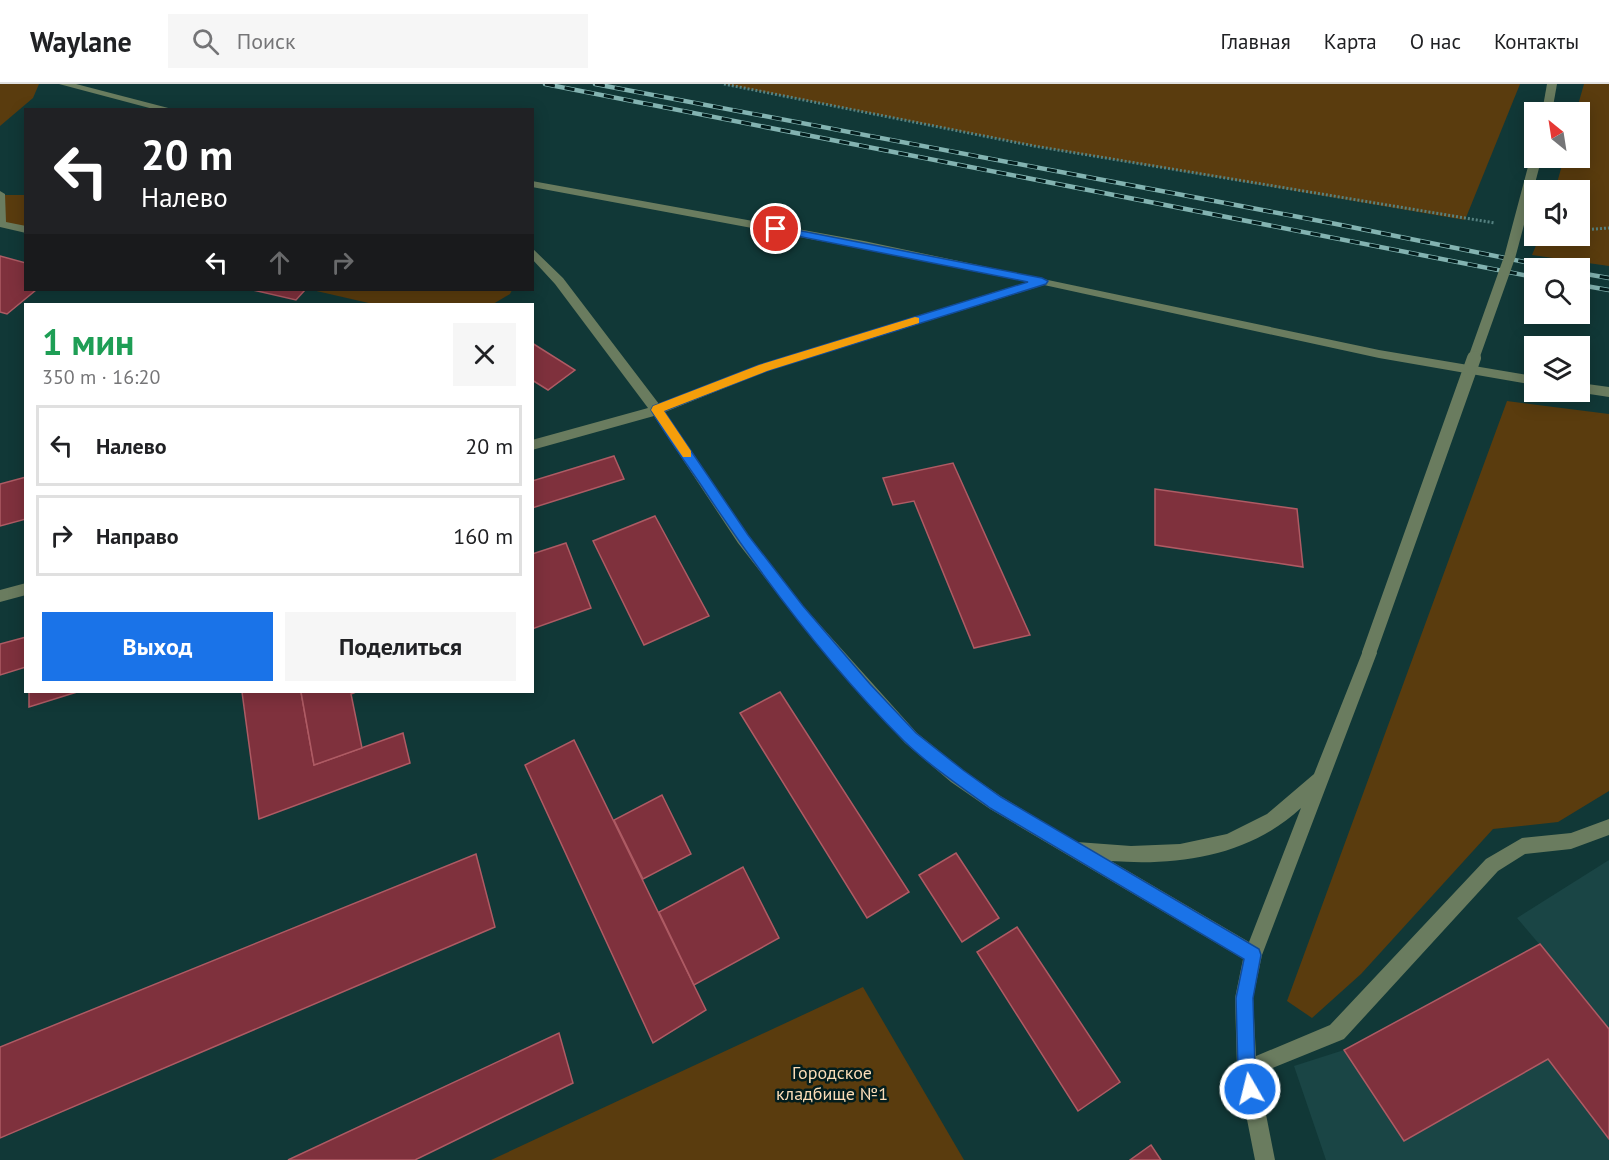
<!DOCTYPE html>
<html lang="ru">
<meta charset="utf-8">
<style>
body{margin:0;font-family:"PT Sans",sans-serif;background:#f6f6f6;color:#202124;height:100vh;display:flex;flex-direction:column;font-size:22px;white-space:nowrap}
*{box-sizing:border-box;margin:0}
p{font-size:20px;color:#757577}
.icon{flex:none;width:33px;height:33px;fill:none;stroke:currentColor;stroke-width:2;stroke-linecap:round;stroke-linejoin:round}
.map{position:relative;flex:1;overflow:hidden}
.sheet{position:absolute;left:24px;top:219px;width:510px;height:390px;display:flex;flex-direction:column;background:#fff;border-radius:0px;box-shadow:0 3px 15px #0003}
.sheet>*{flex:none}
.banner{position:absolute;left:24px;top:24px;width:510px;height:183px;border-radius:0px;box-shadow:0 3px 15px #0003;background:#202124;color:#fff;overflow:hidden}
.needle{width:39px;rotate:330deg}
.fabs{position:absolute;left:1524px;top:18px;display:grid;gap:12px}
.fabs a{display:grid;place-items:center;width:66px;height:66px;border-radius:0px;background:#fff;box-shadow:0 3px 15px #0003;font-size:30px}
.pin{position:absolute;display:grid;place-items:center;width:51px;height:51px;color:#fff;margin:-26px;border:3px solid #fff;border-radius:50%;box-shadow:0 2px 6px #0007}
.me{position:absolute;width:66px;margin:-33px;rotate:352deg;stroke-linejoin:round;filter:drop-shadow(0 0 4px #0008)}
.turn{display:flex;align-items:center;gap:21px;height:126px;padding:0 18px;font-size:27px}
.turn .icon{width:78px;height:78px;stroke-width:2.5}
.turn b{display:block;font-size:42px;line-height:51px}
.lanes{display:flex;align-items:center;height:57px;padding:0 18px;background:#0003;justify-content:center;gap:30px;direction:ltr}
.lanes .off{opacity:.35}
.round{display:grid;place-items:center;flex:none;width:63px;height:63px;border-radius:0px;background:#f6f6f6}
.headline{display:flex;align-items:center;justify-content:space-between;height:102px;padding:0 18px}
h1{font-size:36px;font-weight:700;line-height:45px;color:#1e9e55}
.primary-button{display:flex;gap:12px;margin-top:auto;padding:12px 18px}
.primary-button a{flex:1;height:69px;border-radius:0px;background:#1a73e8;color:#fff;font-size:24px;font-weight:700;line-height:69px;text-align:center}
.primary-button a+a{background:#f6f6f6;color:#202124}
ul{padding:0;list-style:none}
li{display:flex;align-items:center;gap:18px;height:81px;margin:0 12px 9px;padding:0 6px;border:3px solid #e0e0e0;border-radius:0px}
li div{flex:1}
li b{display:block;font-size:22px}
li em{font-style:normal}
header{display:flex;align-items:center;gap:36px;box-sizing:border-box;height:84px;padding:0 30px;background:#fff;border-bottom:2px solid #e0e0e0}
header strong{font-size:28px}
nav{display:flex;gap:33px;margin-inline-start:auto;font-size:21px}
.search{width:420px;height:54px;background:#f6f6f6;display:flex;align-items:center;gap:15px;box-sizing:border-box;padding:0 21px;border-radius:0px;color:#757577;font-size:22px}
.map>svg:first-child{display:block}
.built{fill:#1a4545}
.green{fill:#5a3c0e}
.building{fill:#7f313d;stroke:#ae5b64;stroke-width:1.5}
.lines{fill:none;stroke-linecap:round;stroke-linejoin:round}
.path{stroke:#568281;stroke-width:3;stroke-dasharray:2 2;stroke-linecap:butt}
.minor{fill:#6a7c5f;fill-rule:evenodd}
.rail-casing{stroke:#83b3b1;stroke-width:4.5}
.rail{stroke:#031d1d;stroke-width:3;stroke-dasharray:10;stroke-linecap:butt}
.minor-bridge-far1{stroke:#6a7c5f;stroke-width:11}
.minor-bridge{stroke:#6a7c5f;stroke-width:14}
.route{fill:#1a73e8;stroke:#114b97;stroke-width:1.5}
.slow{fill:#f59e0b}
.labels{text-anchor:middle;stroke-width:5;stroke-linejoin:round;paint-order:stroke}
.near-park-label{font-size:18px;fill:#fbddb8;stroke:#031d1d}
</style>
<header>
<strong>Waylane</strong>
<div class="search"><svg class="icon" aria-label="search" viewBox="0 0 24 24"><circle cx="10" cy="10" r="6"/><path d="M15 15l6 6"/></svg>Поиск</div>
<nav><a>Главная</a><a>Карта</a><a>О нас</a><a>Контакты</a></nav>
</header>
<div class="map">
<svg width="1609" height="1076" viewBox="0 0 1609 1076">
<rect width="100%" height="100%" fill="#113837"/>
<path class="built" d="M1609,776V1076H1326L1294,982L1344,966L1540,861L1517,834Z"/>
<g class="green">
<path d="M0,0H39L33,14L0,42Z"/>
<path d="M724,0H1520L1465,136L1034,62Z"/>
<path d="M1584,0H1609V182L1532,171L1540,152H1580V106H1555L1564,74H1580V28H1576Z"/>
<path d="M1,111H25V146L1,140Z"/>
<path d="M312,206H512L510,210L493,220H373Z"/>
<path d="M1507,317L1609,330V707L1558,738L1493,745L1361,890L1312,934L1287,917Z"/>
<path d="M863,903L964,1076H491Z"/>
</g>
<g class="building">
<path d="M0,172L26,179V206H36L7,230L0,228Z"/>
<path d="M253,206H305L296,216Z"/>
<path d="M532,259L575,286L548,306L532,296Z"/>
<path d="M614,372L624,395L532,424V397Z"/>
<path d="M953,379L1030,551L974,564L914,417L893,421L883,394Z"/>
<path d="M26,393V435L0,442V400Z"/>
<path d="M1155,405L1297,425L1303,483L1155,461Z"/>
<path d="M655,432L709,532L644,561L593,457Z"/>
<path d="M566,459L591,524L532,545V470Z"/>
<path d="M26,553V583L0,591V560Z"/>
<path d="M29,608H77L29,623Z"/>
<path d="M242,608H301L314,681L403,649L410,679L259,735Z"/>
<path d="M301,608H356L351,610L362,664L314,681Z"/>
<path d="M780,608L909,808L867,834L740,629Z"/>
<path d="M574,656L706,926L653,959L525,681Z"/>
<path d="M662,711L691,770L643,795L614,736Z"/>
<path d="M956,769L999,834L962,858L919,791Z"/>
<path d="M476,770L495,843L0,1054V963Z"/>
<path d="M743,783L779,854L694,901L659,828Z"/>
<path d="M1017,843L1120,998L1078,1027L977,868Z"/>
<path d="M1540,860L1609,945V1055L1548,975L1404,1057L1344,966Z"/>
<path d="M559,949L573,999L415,1076H288Z"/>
<path d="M1151,1061L1161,1076H1130Z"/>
</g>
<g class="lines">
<g class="path">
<path d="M724,0L1034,62L1495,139"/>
<path d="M1580,146L1609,144"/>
</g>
<g class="minor">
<path d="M59,0H76L176,26H157Z"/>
<path d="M1547,0H1557L1552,28H1542Z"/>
<path d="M532,97L864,157L1379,266L1534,292V301L1379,274L1044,201L767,287L665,328L748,451L803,522L917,649L963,686L1002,713L1077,758L1131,762L1180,760L1227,750L1267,730L1314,690L1364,564L1369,562L1374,564L1377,569L1262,871L1253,914L1256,972L1330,941L1486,775L1522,754L1571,749L1609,735V751L1571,765L1525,770L1498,787L1344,955L1258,990L1275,1076H1255L1237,985L1235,914L1243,875L990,725L951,698L905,659L859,609L793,530L738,459L654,332L532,366V356L648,324L555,200L532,175V164L563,194L659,320L759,281L1028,198L864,165L532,103ZM1301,724L1249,858L1111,777C1179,782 1249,772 1301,724Z"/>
<path d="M0,107L5,110L6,138L26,142V149L0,143Z"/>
<path d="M1580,299L1609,303V313L1576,308H1580Z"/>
<path d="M26,499V511L0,518V506Z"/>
</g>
<defs>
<g id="rail">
<path d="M545,0L1534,193"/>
<path d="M595,0L1336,140L1555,184"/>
<path d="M1580,189L1609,194"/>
<path d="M1580,201L1609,206"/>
</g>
</defs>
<use href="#rail" class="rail-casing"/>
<use href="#rail" class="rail"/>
<path class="minor-bridge-far1" d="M1473,276L1510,172L1536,74"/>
<path class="minor-bridge" d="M1369,569L1474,274"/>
</g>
<path class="route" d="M776,142L1042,194L1048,197L1046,200L767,287L664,327L748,451L803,522L870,600L916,649L963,686L1001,713L1259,865L1261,871L1253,914L1255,985L1259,1005L1257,1012L1250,1014L1244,1012L1238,985L1236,914L1244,875L990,724C961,703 930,682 904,657C827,580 761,492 701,401C684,376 666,352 651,326L653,322L759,281L1028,198L772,147V143Z"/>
<path class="slow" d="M915,233L919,234V239L767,287L664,327L691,367V373H683L651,326L653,322L759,281Z"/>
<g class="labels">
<g class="near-park-label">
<text x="832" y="995">Городское<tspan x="832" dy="21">кладбище №1</tspan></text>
</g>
</g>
</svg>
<div class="fabs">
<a><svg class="needle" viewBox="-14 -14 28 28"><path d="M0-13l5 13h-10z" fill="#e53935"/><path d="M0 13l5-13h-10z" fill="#757577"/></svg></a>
<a><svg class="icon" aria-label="sound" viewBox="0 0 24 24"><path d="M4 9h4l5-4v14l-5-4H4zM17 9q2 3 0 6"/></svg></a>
<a><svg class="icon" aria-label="search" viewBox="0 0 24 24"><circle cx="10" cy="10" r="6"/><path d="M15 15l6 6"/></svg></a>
<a><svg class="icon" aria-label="layers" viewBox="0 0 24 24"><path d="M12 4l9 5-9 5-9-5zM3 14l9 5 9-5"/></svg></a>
</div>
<div class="pin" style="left:776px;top:145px;background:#d93025"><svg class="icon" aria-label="arrive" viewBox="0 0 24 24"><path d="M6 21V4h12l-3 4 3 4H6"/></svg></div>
<svg class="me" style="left:1250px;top:1005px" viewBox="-20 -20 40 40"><circle r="17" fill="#1a73e8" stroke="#fff" stroke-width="3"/><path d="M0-11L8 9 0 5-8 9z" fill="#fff"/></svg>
<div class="banner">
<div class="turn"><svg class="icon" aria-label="left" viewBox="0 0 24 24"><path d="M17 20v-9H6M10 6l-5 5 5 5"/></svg><div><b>20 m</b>Налево</div></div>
<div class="lanes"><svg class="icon" aria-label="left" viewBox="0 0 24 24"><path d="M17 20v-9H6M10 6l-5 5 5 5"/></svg><svg class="icon off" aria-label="ahead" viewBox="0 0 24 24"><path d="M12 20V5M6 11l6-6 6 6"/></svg><svg class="icon off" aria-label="right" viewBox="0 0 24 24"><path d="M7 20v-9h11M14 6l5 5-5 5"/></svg></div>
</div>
<section class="sheet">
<div class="headline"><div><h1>1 мин</h1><p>350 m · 16:20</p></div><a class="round"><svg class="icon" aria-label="close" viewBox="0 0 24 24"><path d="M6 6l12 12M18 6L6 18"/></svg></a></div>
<ul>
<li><svg class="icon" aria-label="left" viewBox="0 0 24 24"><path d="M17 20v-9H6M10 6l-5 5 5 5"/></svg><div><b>Налево</b></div><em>20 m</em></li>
<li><svg class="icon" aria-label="right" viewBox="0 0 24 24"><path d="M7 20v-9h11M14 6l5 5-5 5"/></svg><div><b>Направо</b></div><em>160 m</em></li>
</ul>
<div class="primary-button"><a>Выход</a><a>Поделиться</a></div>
</section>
</div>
